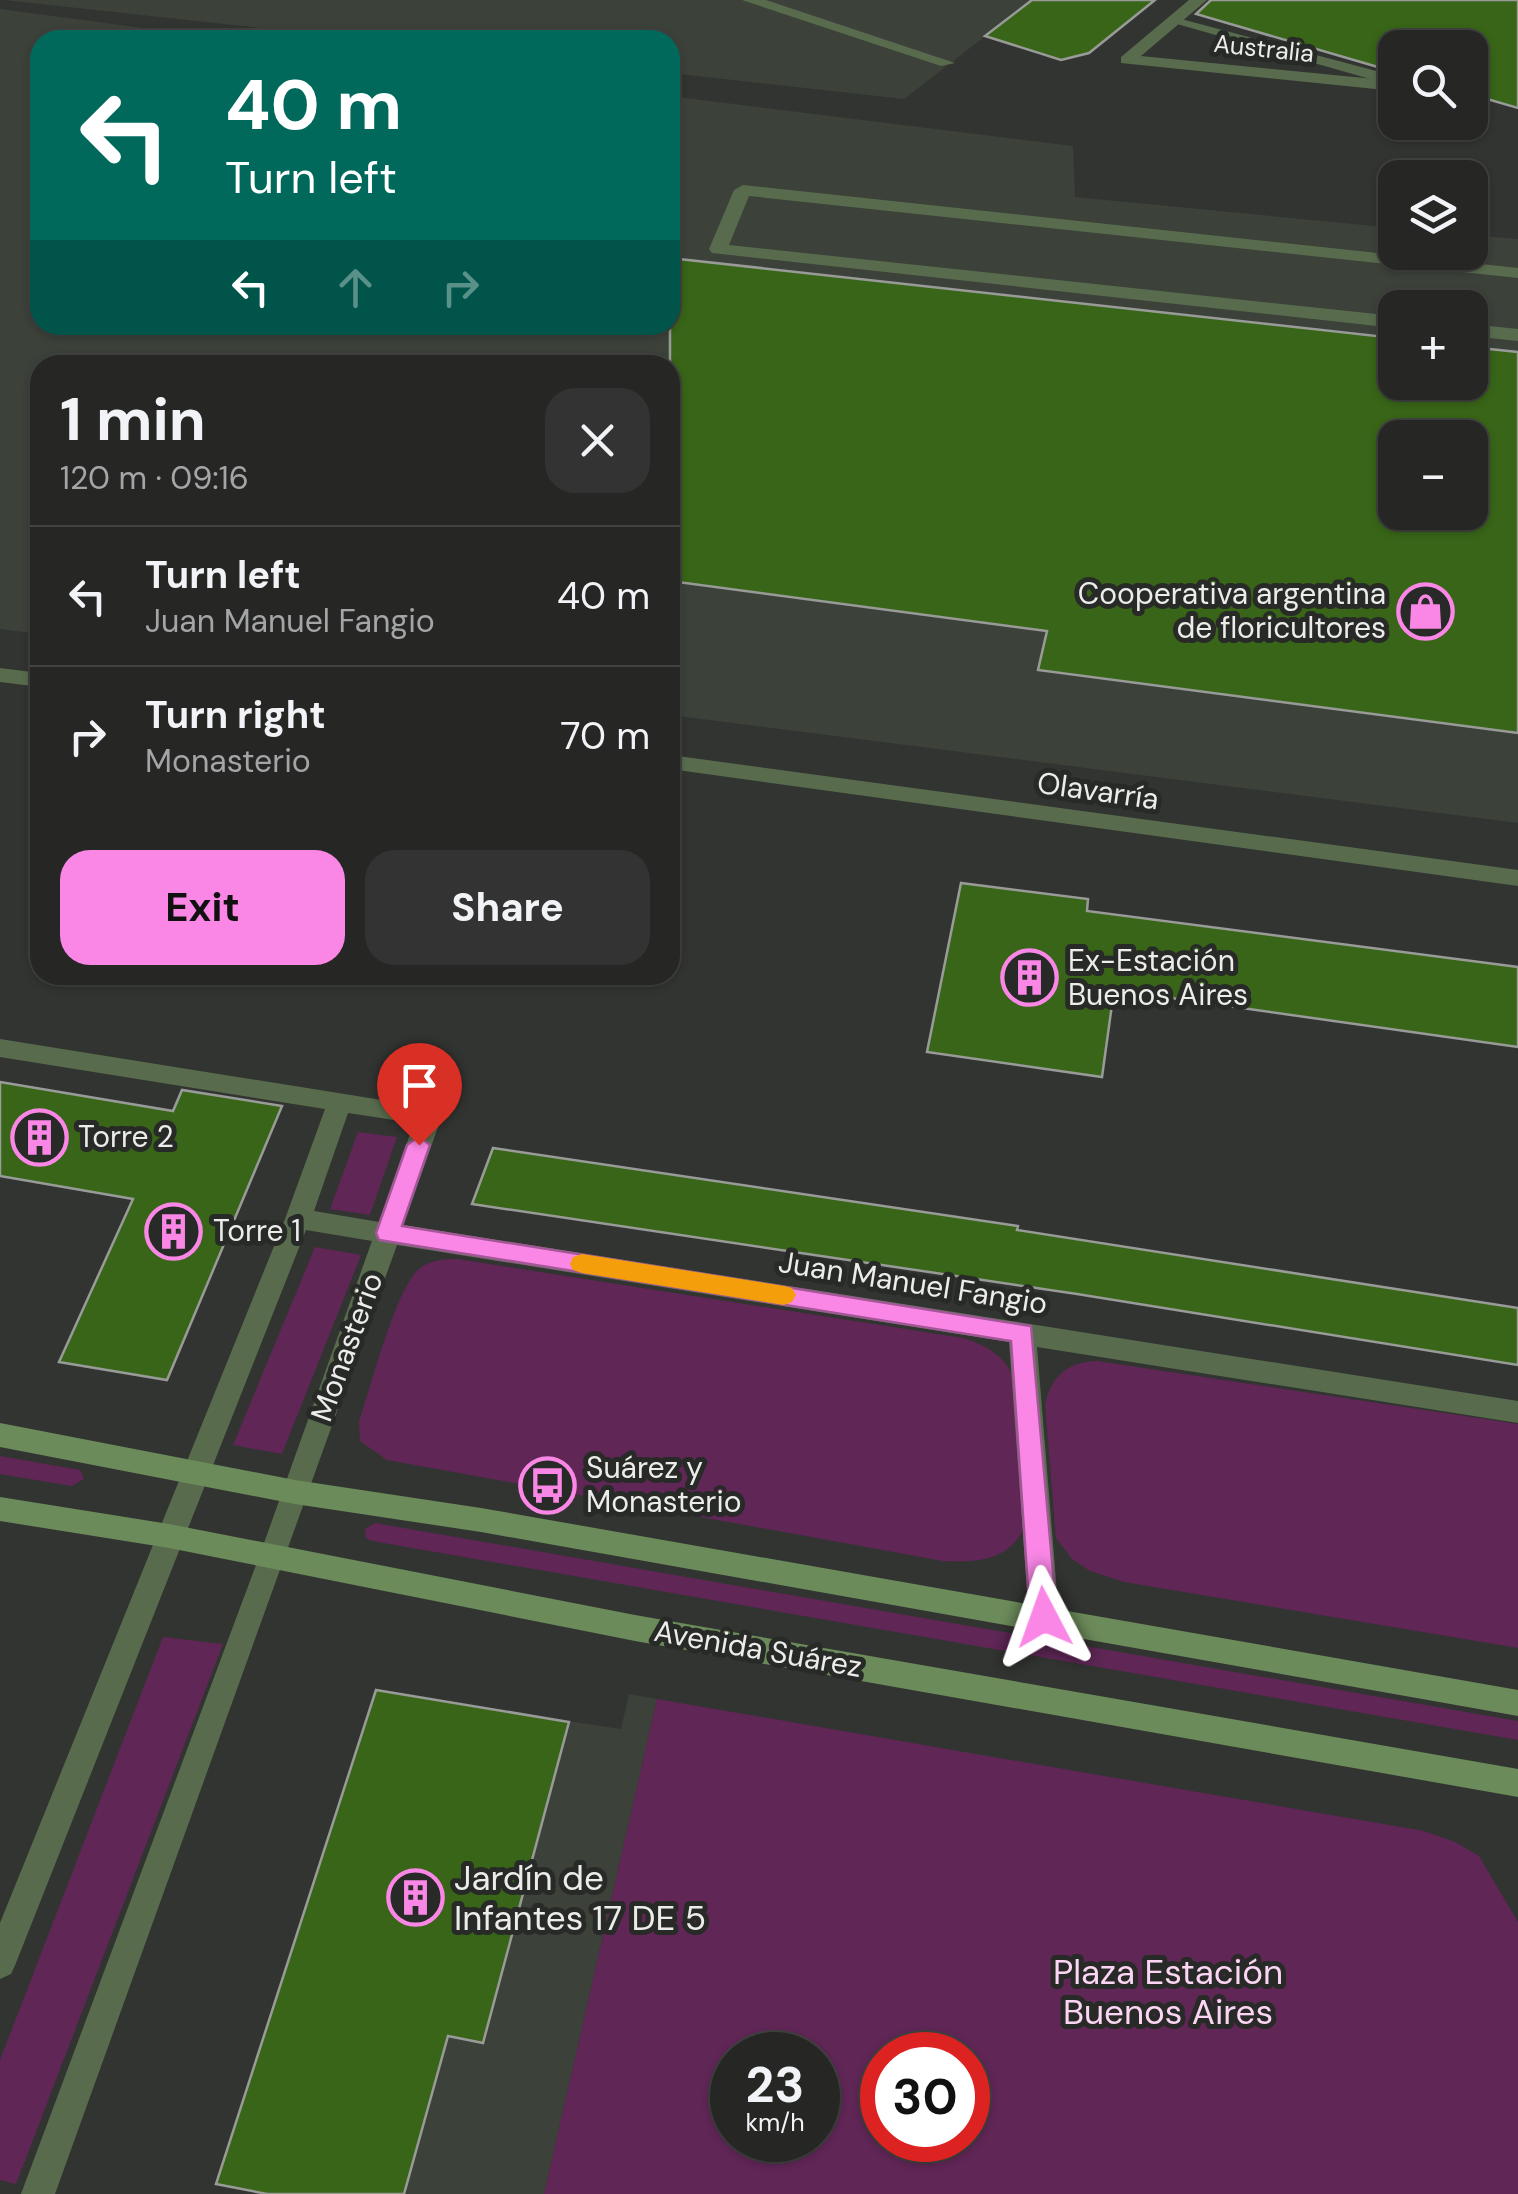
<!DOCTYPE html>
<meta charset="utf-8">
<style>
body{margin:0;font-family:"DM Sans",sans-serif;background:#323332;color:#f1f3f6;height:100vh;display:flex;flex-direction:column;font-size:38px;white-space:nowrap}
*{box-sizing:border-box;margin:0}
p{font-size:32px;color:#a4a5a7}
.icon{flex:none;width:55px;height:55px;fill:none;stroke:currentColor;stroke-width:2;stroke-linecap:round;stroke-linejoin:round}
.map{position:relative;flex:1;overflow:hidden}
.panel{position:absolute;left:30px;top:355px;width:650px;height:630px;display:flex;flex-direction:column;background:#262725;border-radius:30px;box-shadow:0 2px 8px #0004,0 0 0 2px #424442}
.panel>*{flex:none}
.banner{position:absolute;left:30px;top:30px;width:650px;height:305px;border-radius:30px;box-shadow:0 2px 8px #0004,0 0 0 2px #424442;background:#00695c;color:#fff;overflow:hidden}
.controls{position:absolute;left:1378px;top:30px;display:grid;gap:20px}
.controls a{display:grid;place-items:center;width:110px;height:110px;border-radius:20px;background:#262725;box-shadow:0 2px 8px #0004,0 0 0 2px #424442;font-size:50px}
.speed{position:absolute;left:710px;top:2032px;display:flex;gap:20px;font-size:50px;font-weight:700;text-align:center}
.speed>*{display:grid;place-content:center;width:130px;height:130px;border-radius:50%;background:#262725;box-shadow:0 2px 8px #0004,0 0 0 2px #424442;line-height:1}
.speed small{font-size:25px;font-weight:400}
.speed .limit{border:15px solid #d22;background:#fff;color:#111}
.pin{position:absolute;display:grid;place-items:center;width:85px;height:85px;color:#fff;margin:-102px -42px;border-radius:50% 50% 50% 0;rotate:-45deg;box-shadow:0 0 10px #0007}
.pin .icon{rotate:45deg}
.me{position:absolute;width:110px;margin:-55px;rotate:356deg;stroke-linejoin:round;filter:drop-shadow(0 0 8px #0008)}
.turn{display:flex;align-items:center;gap:35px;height:210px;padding:0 30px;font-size:45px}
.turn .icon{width:130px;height:130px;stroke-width:2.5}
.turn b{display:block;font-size:70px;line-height:85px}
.lanes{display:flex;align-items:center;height:95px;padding:0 30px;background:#0003;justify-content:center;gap:50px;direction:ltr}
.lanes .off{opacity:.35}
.round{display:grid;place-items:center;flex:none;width:105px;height:105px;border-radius:30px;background:#323332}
.overview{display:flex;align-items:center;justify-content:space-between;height:170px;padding:0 30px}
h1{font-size:60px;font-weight:700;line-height:75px}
.action{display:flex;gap:20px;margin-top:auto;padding:20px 30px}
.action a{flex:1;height:115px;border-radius:30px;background:#fa87e6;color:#111;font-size:40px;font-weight:700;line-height:115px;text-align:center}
.action a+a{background:#323332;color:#f1f3f6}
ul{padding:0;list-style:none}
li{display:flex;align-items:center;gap:30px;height:140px;padding:0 30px;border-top:2px solid #424442}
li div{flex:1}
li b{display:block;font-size:38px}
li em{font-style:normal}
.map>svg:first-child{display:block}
.built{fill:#3c413a;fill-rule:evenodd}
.green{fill:#5f2656;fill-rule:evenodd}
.building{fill:#386517;stroke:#999b98;stroke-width:2.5;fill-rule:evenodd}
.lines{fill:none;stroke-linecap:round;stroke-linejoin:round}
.lane{fill:#586c4d;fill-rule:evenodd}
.street{fill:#586c4d;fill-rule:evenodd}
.secondary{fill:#6c8b5a;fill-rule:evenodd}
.route{fill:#fa87e6;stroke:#a25896;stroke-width:2.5}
.slow{fill:#f59e0b}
.labels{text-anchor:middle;stroke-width:10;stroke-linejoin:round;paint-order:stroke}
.far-street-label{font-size:25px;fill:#ecedeb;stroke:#282a27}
.poi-label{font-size:30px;fill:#ecedeb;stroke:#282a27;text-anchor:start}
.street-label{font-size:30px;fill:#ecedeb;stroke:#282a27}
.near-poi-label{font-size:35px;fill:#ecedeb;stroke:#282a27;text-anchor:start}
.near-park-label{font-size:35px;fill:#fcd5f4;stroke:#282a27}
</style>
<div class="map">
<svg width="1518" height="2194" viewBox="0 0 1518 2194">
<rect width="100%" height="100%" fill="#323431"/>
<g class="built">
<path d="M4,0H1032L904,99L670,73V40H370Z"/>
<path d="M0,9L233,40H40V325H670V96L1073,146L1075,197L1395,228V252H1470V235L1518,239V823L670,715V365H40V634L0,629ZM1395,308H1470V382H1395ZM1395,438H1470V512H1395Z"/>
<path d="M629,1694L657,1699L544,2194H267L216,2184L448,1703L621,1729Z"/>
</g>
<g class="green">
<path d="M358,1132L397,1137L370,1215L330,1209Z"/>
<path d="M315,1247L361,1255L282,1454L233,1445Z"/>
<path d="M457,1259L963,1338C989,1346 1006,1357 1016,1382L1022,1532C1005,1562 974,1562 943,1561L387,1460L360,1441L359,1422C370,1389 396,1287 420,1268C431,1260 443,1259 457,1259Z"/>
<path d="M1097,1361L1518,1424V1648L1124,1582L1090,1571L1072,1559L1056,1538L1045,1404C1052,1375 1068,1362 1097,1361Z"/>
<path d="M0,1456L80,1470L84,1479L72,1486L0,1474Z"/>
<path d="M375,1523L1518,1721V1740L372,1541L366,1538L365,1529Z"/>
<path d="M163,1637L223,1644L16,2184L0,2180V2060Z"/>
<path d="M657,1699L1424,1831L1455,1842L1479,1856L1518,1922V2194H544ZM732,2055H818V2140H732ZM882,2055H968V2140H882Z"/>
</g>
<g class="building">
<path d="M1032,0H1155L1089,53L1061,60L985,36Z"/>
<path d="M1211,0H1518V108L1470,94V48H1395V72L1196,14Z"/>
<path d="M670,258L1395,338V382H1470V347L1518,352V733L1038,670L1047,631L670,581ZM1395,438H1470V512H1395Z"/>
<path d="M961,883L1088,899L1087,911L1518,967V1047L1114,990L1102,1077L927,1052Z"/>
<path d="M0,1082L173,1111L182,1090L282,1106L167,1380L59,1362L133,1199L0,1176Z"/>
<path d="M493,1148L1018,1226L1017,1230L1518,1308V1365L1077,1294L472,1204Z"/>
<path d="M376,1690L569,1722L483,2043L448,2036L404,2194H267L216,2184Z"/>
</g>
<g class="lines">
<g class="lane">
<path d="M1170,16L1395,76V86L1170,22Z"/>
<path d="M743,185L1518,268V278L749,196L729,245L1395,316V328L712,253L709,249L734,190Z"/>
<path d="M1470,324L1518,329V341L1470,336Z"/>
</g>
<g class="street">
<path d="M742,0H766L955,63L941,66Z"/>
<path d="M1189,0H1207L1141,56L1395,81V91L1121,63V57Z"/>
<path d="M0,668L40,673V687L0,682Z"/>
<path d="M670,755L1518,870V886L670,769Z"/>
<path d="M0,1039L438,1109L442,1116L403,1225L1518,1401V1423L1037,1347L1059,1617L1054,1626L1044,1630L1034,1626L1029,1617L1009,1342L397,1245L55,2194H21L259,1557L372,1241L306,1230L16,1963L11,1974L0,1979V1923L285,1219L325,1109L0,1057ZM348,1113L414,1123L379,1222L314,1211Z"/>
</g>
<g class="secondary">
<path d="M0,1423L295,1480L481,1508L1518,1690V1716L481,1532L295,1504L0,1447Z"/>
<path d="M0,1497L169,1524L635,1615L1518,1769V1797L635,1641L169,1548L0,1521Z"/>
</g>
</g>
<path class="route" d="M419,1136L430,1145L402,1226L1031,1326L1057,1617L1053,1625L1044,1629L1034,1625L1030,1617L1011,1341L379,1240L376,1233L407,1145Z"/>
<path class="slow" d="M582,1254L784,1286L792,1288L796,1295L792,1302L784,1305L582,1273L573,1270L570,1264L573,1257Z"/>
<defs>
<symbol id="shop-ring" viewBox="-11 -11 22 22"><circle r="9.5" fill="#282a27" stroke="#fa87e6" stroke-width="1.5"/><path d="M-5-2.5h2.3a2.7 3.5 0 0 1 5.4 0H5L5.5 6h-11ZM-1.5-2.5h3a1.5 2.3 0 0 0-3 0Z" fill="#fa87e6"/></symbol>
<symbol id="building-ring" viewBox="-11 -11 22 22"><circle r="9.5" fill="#282a27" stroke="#fa87e6" stroke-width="1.5"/><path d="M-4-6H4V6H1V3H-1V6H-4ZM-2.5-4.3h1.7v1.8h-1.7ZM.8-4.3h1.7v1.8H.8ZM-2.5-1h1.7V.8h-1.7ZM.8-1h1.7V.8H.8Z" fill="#fa87e6"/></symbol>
<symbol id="bus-ring" viewBox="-11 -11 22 22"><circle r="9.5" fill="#282a27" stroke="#fa87e6" stroke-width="1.5"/><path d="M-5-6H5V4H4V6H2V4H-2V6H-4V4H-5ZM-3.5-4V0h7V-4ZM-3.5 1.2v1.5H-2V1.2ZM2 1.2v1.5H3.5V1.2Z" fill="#fa87e6"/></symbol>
</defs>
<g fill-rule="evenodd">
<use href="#shop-ring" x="1394" y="580" width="63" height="63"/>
<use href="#building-ring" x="998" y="946" width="63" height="63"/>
<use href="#building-ring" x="8" y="1106" width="63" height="63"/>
<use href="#building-ring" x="142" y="1200" width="63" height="63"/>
<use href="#bus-ring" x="516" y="1454" width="63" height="63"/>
<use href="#building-ring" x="384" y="1866" width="63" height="63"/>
</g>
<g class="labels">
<g class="far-street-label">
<text transform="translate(1264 48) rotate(6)" y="9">Australia</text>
</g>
<g class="poi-label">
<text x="1386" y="604" text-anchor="end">Cooperativa argentina<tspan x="1386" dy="34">de floricultores</tspan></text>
<text x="1068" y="971">Ex-Estación<tspan x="1068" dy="34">Buenos Aires</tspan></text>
<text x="78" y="1147">Torre 2</text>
<text x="213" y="1241">Torre 1</text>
<text x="586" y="1478">Suárez y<tspan x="586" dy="34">Monasterio</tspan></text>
</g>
<g class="street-label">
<text transform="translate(1098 791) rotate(8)" y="10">Olavarría</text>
<text transform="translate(913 1283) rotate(9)" y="10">Juan Manuel Fangio</text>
<text transform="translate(347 1347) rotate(-70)" y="10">Monasterio</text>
<text transform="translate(758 1649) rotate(10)" y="10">Avenida Suárez</text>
</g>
<g class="near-poi-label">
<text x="454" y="1890">Jardín de<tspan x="454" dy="40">Infantes 17 DE 5</tspan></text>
</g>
<g class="near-park-label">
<text x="1168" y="1984">Plaza Estación<tspan x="1168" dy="40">Buenos Aires</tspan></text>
</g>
</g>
</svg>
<div class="controls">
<a><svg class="icon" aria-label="search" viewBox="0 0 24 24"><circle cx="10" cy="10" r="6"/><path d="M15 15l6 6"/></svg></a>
<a><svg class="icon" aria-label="layers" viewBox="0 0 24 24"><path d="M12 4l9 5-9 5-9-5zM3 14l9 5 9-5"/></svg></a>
<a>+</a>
<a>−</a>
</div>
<div class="speed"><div>23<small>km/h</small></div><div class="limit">30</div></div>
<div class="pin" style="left:419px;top:1145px;background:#d93025"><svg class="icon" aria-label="arrive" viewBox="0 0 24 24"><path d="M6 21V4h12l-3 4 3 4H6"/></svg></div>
<svg class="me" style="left:1044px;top:1617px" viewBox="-20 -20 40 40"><path d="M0-17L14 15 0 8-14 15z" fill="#fa87e6" stroke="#fff" stroke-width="4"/></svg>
<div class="banner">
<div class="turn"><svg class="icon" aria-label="left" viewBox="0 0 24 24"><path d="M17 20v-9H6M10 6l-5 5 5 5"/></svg><div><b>40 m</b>Turn left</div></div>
<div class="lanes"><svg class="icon" aria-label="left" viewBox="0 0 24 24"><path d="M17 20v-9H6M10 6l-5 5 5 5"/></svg><svg class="icon off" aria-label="ahead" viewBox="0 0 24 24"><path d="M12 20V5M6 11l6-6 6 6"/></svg><svg class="icon off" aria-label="right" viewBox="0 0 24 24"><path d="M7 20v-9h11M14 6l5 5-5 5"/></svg></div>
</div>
<section class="panel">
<div class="overview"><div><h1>1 min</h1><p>120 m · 09:16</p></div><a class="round"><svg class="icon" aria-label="close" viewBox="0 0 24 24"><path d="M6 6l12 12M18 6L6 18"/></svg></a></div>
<ul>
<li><svg class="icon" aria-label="left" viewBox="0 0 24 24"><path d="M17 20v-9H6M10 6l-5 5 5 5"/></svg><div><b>Turn left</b><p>Juan Manuel Fangio</p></div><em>40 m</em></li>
<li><svg class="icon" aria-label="right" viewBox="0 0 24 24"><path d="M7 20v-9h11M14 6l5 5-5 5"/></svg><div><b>Turn right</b><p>Monasterio</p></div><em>70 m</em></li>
</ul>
<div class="action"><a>Exit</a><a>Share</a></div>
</section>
</div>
